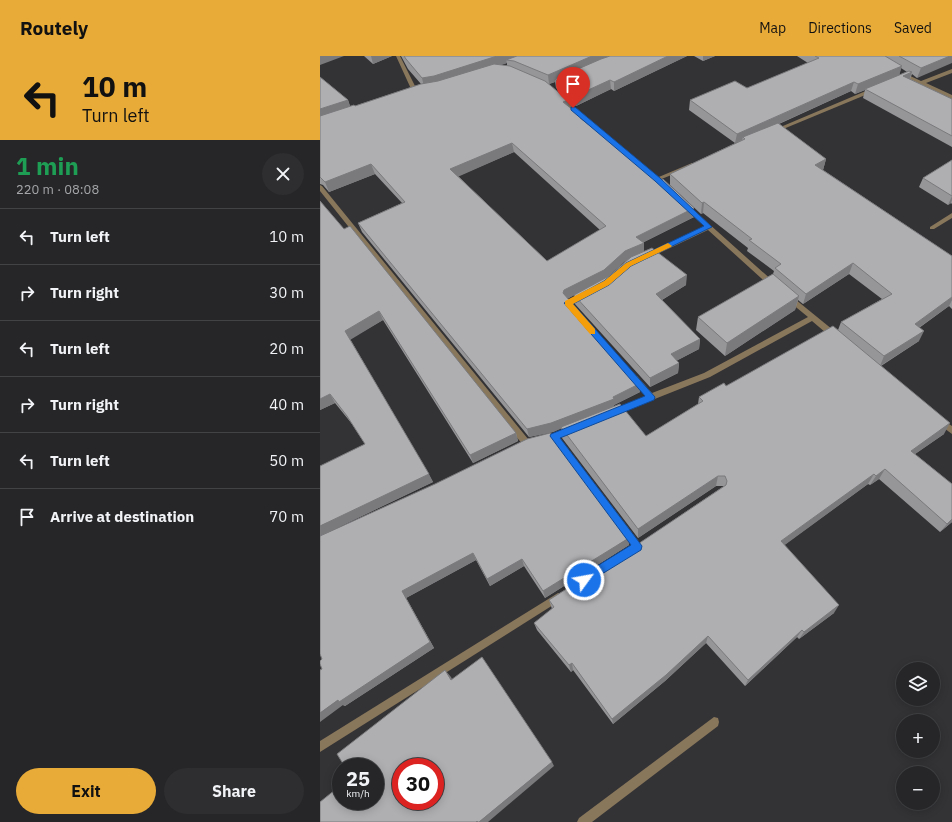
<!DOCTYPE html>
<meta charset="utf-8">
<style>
body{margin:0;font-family:"IBM Plex Sans",sans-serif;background:#2e2e30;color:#f1f3f6;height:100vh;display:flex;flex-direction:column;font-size:15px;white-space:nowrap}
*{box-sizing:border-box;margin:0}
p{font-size:13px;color:#a4a5a8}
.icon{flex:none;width:22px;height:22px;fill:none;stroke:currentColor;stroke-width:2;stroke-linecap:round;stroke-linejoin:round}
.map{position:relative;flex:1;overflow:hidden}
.details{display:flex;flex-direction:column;background:#262628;width:320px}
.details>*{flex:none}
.top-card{background:#e9ab38;color:#111;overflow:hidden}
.fabs{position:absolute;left:576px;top:606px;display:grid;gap:8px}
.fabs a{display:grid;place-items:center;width:44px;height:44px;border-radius:50%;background:#262628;box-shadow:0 2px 10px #0003,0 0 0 1px #424345;font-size:20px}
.speed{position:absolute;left:12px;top:702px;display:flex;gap:8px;font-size:20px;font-weight:700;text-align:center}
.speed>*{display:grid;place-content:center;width:52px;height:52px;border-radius:50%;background:#262628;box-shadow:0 2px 10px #0003,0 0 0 1px #424345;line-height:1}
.speed small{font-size:10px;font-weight:400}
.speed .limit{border:6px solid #d22;background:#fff;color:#111}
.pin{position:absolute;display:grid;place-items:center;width:34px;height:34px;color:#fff;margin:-41px -17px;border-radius:50% 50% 50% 0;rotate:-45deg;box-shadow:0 0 4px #0007}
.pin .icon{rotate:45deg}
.me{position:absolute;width:44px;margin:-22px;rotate:58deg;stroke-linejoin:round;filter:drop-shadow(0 0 3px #0008)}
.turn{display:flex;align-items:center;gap:14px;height:84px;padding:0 16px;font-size:18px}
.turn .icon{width:52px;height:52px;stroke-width:2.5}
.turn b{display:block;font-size:28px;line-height:34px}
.round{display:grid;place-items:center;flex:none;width:42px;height:42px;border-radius:21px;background:#2e2e30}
.overview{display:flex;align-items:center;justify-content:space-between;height:68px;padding:0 16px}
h1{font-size:24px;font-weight:700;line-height:30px;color:#1e9e55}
.button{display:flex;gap:8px;margin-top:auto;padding:8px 16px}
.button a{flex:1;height:46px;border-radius:24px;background:#e9ab38;color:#111;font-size:16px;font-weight:700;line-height:46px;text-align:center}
.button a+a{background:#2e2e30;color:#f1f3f6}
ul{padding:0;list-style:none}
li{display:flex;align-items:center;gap:12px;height:56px;padding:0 16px;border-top:1px solid #424345}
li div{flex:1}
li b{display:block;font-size:15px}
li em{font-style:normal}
header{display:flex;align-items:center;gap:24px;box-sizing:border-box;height:56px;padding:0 20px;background:#e9ab38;color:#111}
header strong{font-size:19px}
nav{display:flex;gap:22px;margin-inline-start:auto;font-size:14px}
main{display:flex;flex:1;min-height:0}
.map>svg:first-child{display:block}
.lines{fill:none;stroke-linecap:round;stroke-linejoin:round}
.street{fill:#89775b;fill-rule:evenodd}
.wall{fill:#969699;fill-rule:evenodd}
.shaded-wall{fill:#7a7a7d}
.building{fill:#afafb2;stroke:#7a7a7d;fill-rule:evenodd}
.route{fill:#1a73e8;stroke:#114b97}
.slow{fill:#f59e0b}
</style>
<header>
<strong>Routely</strong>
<nav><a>Map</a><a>Directions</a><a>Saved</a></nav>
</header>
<main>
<section class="details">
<div class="top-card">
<div class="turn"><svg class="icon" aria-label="left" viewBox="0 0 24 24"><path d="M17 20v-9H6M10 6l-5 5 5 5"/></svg><div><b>10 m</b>Turn left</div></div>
</div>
<div class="overview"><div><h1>1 min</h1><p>220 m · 08:08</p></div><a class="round"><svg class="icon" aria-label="close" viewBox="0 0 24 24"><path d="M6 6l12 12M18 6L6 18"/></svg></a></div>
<ul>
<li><svg class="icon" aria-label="left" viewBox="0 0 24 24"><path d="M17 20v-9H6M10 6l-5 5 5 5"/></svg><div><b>Turn left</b></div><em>10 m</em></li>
<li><svg class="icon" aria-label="right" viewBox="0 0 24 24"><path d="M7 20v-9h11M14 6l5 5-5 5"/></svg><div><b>Turn right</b></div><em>30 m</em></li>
<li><svg class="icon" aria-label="left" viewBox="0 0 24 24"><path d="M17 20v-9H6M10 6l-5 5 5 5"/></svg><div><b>Turn left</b></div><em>20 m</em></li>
<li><svg class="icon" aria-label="right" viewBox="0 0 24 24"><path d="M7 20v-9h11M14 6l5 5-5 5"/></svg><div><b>Turn right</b></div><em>40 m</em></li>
<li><svg class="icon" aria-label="left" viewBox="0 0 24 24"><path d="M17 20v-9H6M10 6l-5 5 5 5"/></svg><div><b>Turn left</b></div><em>50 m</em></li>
<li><svg class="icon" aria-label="arrive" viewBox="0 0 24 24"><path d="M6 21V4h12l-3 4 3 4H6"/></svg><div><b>Arrive at destination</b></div><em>70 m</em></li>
</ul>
<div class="button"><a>Exit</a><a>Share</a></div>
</section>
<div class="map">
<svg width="632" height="766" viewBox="0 0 632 766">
<rect width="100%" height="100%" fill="#333235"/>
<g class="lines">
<g class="street">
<path d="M76,0H80L98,36L97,37L91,39L88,37L92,35Z"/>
<path d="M632,13V17L606,27L632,39V43L586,22L582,24L579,22L586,18L601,25Z"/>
<path d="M553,32L556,34L555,35L456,76L451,75Z"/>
<path d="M238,40H242L314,101V103H310L238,42Z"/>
<path d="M372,107L375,109L374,110L339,124H335L334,123Z"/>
<path d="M0,129L2,130L208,383L234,377L237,378L320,487L321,490L320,493L310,499L307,498L306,495L307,492L311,489L232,384L206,390L203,389L0,135Z"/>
<path d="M367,149L369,150L455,227V231H451L388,174L329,202H325V198L385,171L365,152L364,151Z"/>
<path d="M632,157V162L614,173H610V171Z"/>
<path d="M466,239H470L518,278L519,280L518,282H512L492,265L390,321L297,358H291L290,356L291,354L326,340L311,324L310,322L311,320H317L332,337L384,317L488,261L466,243L465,241Z"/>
<path d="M620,362L632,370V378L617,367L616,365L617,363Z"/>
<path d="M238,537L241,538L243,541L241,544L0,696V685Z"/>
<path d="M394,661L398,662L399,666L398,670L272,766H257L259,762Z"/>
</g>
</g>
<g class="wall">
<path d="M44,0H72L53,8Z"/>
<path d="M81,0H367L294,35L291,33L256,50L236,32L235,26L229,28L248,50L262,61V63L374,152V161L324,186V195L366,229L342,244L380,283L379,293L356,305L359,307L358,317L330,331L255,248L254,239L247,243L320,336L294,349V350L326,380L378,348L379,341L406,330L518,274L521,266L562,243L529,218L483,248L478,244L475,254L405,300L376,274L378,261L453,218L454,215L427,195L428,192L383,157L381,158L350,129V118L422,84L415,87L369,54L370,44L427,32L488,7L477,0H632L597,22L592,18L590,23L632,43V91L543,42L545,34L535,38L531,35L459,68L506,103L503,114L632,200V253L629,250L599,272V285L561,310L624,378L595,398L632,428V466L620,476L559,423L550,429L548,428L464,489L514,557L479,583L477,581L425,630L386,587L345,625L293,668L253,614L251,616L217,574L214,567L232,553L229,544L321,486L404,430H396L318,482L242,382L241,372L233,376L209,381L42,176L38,167L82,147L55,118L9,136L3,129L0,128V21L28,44L30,50H35L101,28L88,13ZM187,7V10L180,9ZM581,12L587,16L579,19ZM194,96L280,174L227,205L138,120ZM308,203L289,220L286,222L305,205Z"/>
<path d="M374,0H395L383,5Z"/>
<path d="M632,104V148L631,147L628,149L599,131L603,122Z"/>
<path d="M0,145L196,377L198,385L153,407L63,264L30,283L113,426L0,480L45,388L32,368L15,347L0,354Z"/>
<path d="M0,480L309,489L225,542L204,510L170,530L156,504L86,542L114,592L25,650L23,649L2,613Z"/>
</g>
<g class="shaded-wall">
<path d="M0,0H24L0,9Z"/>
<path d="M51,0H72L53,8Z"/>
<path d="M177,0H207L186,4L187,7L117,30L104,31L102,22Z"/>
<path d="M272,0H301L235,23V26L229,28L228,19Z"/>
<path d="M348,0H367L294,35V26Z"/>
<path d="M383,0H395L383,5Z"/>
<path d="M630,0H632V7L597,22L601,12Z"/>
<path d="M582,10L579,20L545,33V34L535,38L538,28Z"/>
<path d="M592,16L589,25L583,20Z"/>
<path d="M290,24L291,33L256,50L255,40Z"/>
<path d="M534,26L531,35L425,83L423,81L422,84L415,87L417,78Z"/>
<path d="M28,44L31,53L0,63V53Z"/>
<path d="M248,44L249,53L243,46Z"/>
<path d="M192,87L194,96L133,123L130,113Z"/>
<path d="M506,103L503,114L492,119L495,109Z"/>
<path d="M51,108L55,118L9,136L5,126Z"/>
<path d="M632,140V144L631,147L628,149Z"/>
<path d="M384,146L383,157L381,158L382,147Z"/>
<path d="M374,152V161L316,190V181Z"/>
<path d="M324,187V196L305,205L284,224L245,244L243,237L244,234L305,195Z"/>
<path d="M533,207L529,218L483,248L486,238Z"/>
<path d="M367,219L366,229L335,248L336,238Z"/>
<path d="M479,240L475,254L405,300L407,287Z"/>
<path d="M632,241V244L629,250L590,278L595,268Z"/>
<path d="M59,255L63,264L30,284L25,275Z"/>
<path d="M604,275L599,285L560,310L564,300Z"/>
<path d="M380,283L379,293L350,308L351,298Z"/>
<path d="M359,307L358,317L330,331V322Z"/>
<path d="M321,327L320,336L294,349V351L233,376L209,381L207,373L293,341Z"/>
<path d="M10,338L15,347L0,354V343Z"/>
<path d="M630,367L624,378L585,405L591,395Z"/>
<path d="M196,377L198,385L153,407L150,399Z"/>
<path d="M565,413L559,423L550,429L556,420Z"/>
<path d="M109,418L113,426L0,480V470Z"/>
<path d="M554,418L548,428L458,494L461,485Z"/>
<path d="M398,420L396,430L318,482V473Z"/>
<path d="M632,463V466L620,476L627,468Z"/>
<path d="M309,482V489L225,542L223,535Z"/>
<path d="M153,497L156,504L86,542L114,592L25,650L23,649L0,666V657L18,644L82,535Z"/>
<path d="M202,503L204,510L170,530L167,523Z"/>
<path d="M519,549L514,557L479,583L484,576Z"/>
<path d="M482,574L477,581L425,630L428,624Z"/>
<path d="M388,580L386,587L345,625L293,668L292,663Z"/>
<path d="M252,607L253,614L251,616L249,609Z"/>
<path d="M125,614L131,621L136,631L131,624Z"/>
<path d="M232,706L234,710L168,766H159Z"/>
</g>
<g class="building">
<path d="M84,0H177L114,20L102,22L86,3Z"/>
<path d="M197,0H272L228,19L194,5L186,4Z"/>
<path d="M290,0H348L294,26L290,24L255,40L235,23L281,3Z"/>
<path d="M495,0H565L582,10L538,28L534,26L417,78L370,44L415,25L427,32L499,2Z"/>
<path d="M579,0H630L601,12Z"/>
<path d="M174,8L190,10L225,25L248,44L243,46L262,61L260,62L341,124L343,123L374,152L316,181L324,187L305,195L284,214L244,234L243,237L321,327L293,341L294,343L231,367L207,373L38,167L85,146L51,108L5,126L0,121V60L34,49L35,50L101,28L118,25ZM192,87L286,170L227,205L130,113Z"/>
<path d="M589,15L592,16L583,20L632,43V80L545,33Z"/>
<path d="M0,21L28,44L0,53Z"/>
<path d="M458,67L506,103L495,109L632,200V241L595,268L604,275L564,300L521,266L572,238L533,207L486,238L455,212L461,208L429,184L432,183L384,146L382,147L350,118L425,83L423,81Z"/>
<path d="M632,104V140L603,122Z"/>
<path d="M0,145L24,173L30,170L196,377L150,399L59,255L25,275L109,418L0,470V410L45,388L27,360L10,338L0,343Z"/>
<path d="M332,192L367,219L336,238L380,283L351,298L359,307L330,322L254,239L289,220L311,201Z"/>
<path d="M453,218L479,240L407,287L378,261Z"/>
<path d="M513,270L630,367L591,395L632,428V463L627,468L565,413L556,420L554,418L461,485L519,549L484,576L482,574L428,624L388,580L346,619L292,663L252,607L249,609L214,567L234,551L229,544L321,486L406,429L407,425L405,420H398L318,473L241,371L300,348L326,380L383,345L379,341L404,327L406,330Z"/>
<path d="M230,377L309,482L223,535L202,503L167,523L153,497L82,535L110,586L19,646L18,644L0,657V614L2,613L0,608V605L2,603L0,598V480L115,428L207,383Z"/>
<path d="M162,601L232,706L159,766H158L157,765L156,766H0V746L21,729V745H55V711H25L17,698L125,614L131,624ZM81,711H115V745H81Z"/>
</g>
<path class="route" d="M251,51H255L340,122L392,171L311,210L289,229L253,248L335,341L334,344L240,382L322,490L321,494L264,529L261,527L259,524L261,520L311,489L230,380L231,378L325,340L244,247L284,225L306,207L384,170L335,125L251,54Z"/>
<path class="slow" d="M348,187L352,190L351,191L311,210L289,229L253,248L275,273V278H270L245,249V245L284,225L306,207Z"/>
</svg>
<div class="fabs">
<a><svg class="icon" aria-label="layers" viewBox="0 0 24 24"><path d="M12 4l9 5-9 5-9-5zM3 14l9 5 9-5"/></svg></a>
<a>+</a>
<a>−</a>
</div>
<div class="speed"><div>25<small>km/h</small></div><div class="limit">30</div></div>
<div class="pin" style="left:253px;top:52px;background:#d93025"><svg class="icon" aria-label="arrive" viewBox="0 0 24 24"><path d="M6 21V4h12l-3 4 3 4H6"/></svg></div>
<svg class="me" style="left:264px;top:524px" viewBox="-20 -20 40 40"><circle r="17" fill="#1a73e8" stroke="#fff" stroke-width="3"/><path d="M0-11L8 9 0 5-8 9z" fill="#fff"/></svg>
</div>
</main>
